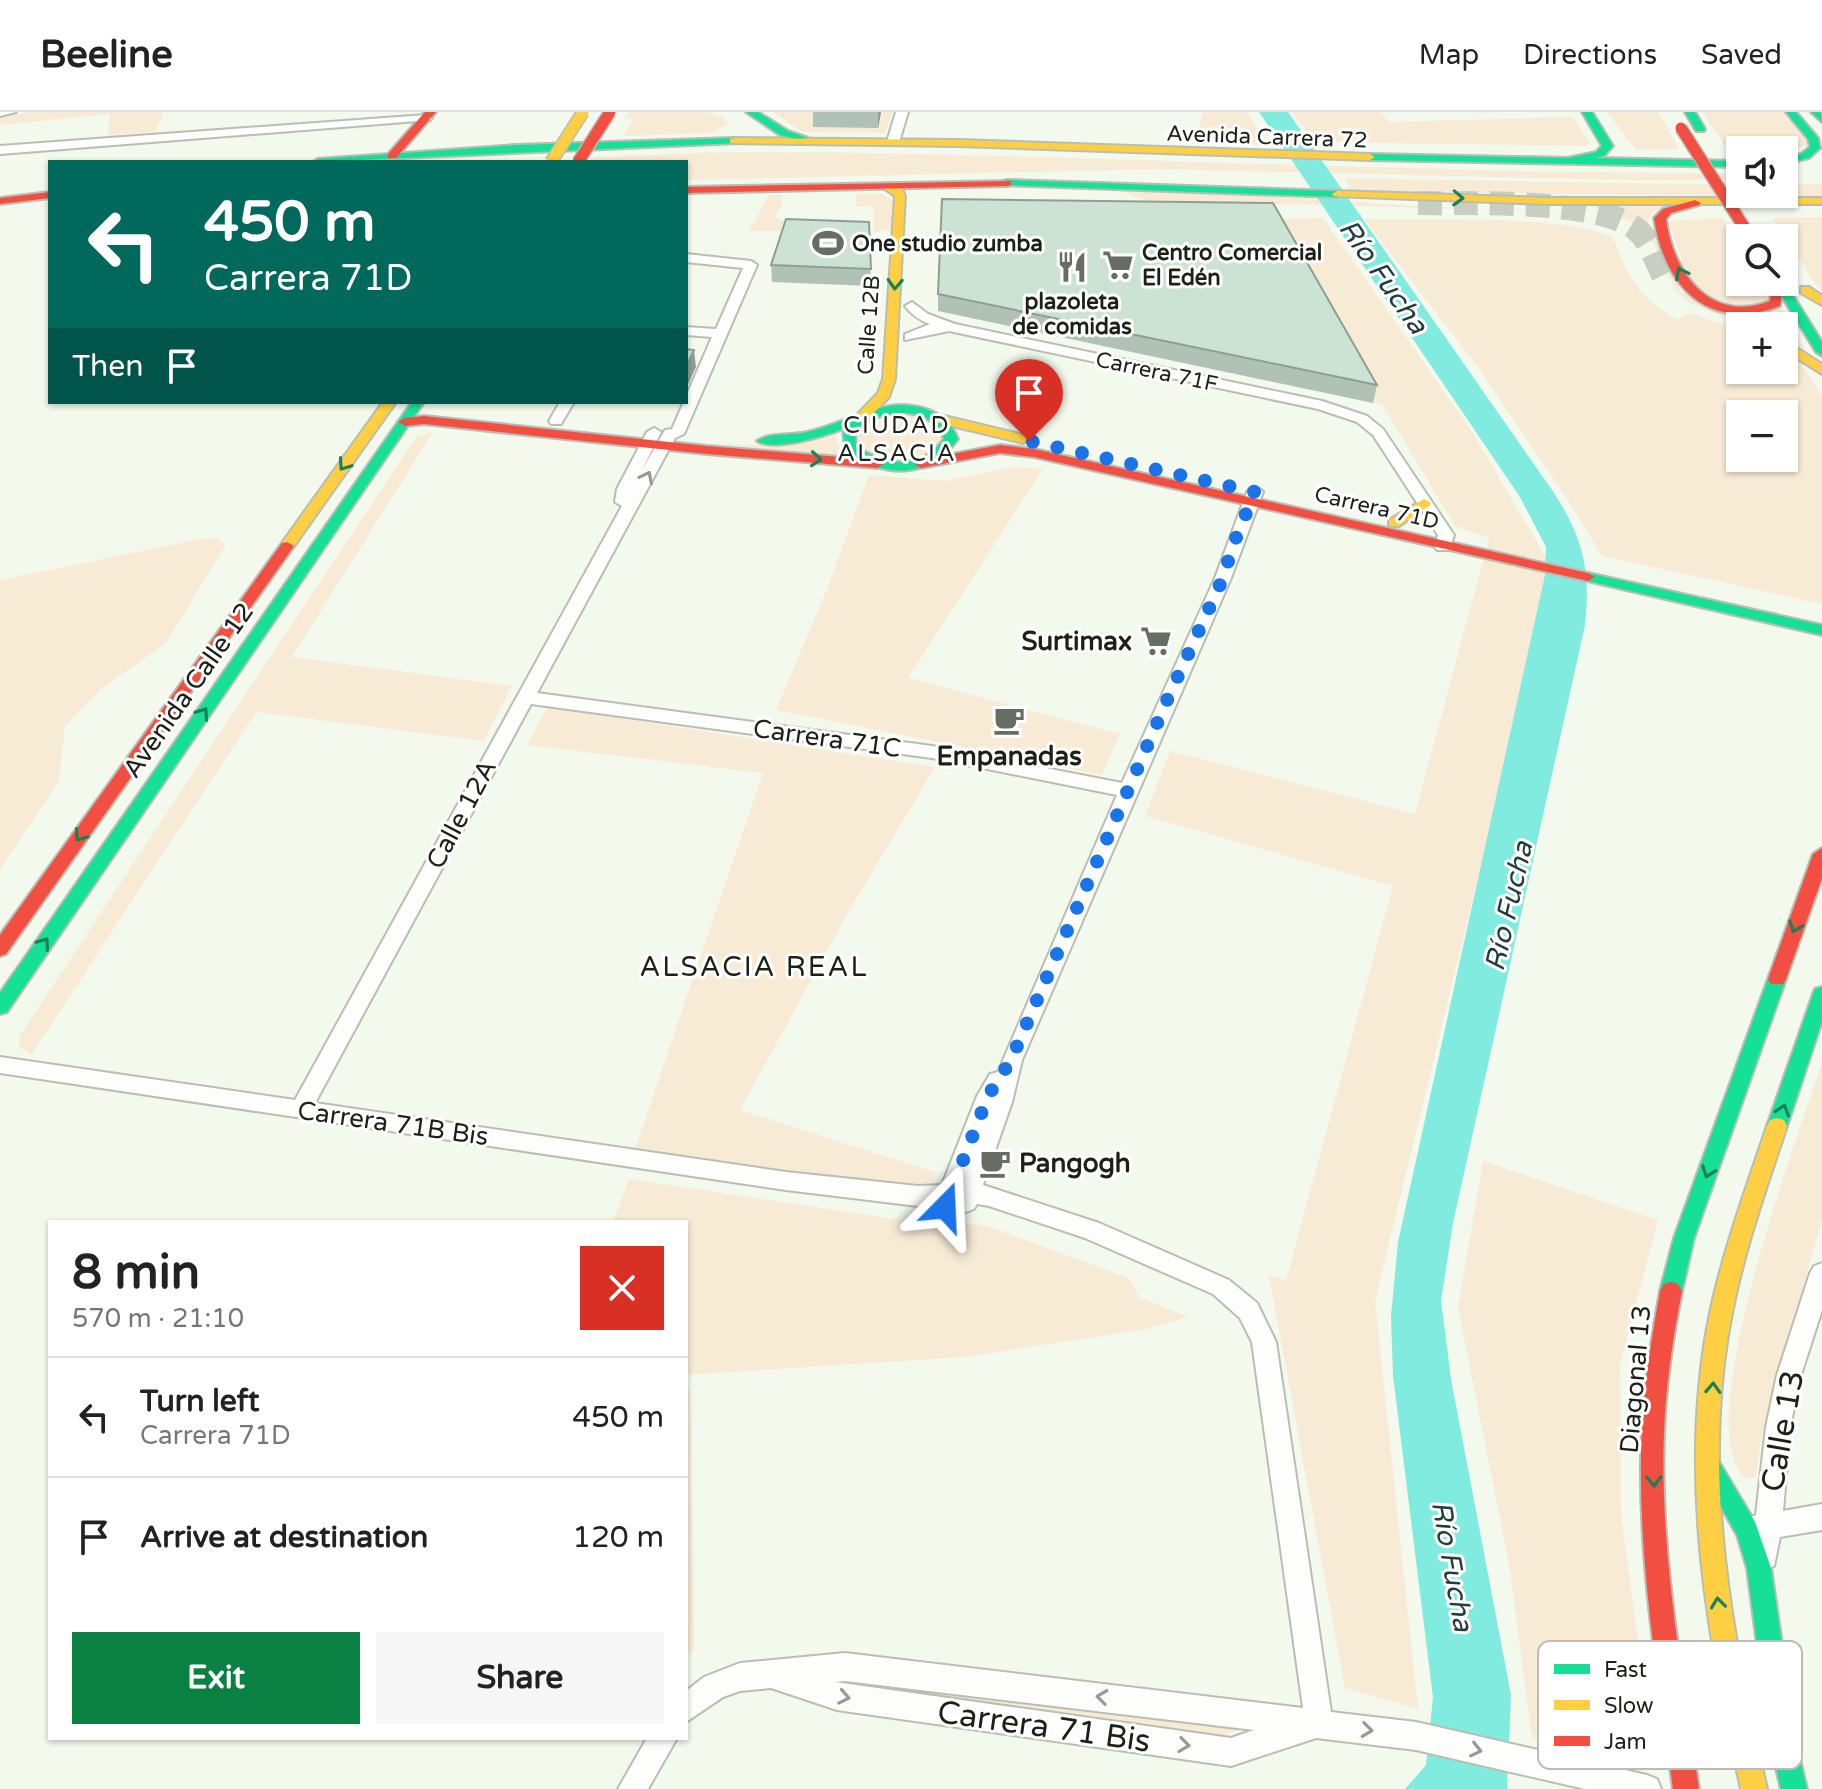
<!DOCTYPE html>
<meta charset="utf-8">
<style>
body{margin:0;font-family:"Varela Round",sans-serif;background:#f6f6f6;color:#222;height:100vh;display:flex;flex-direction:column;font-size:30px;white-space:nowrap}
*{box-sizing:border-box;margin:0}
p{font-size:26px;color:#767676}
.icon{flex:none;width:44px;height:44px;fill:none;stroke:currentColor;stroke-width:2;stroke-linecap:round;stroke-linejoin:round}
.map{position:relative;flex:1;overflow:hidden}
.side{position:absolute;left:48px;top:1108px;width:640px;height:520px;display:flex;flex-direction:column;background:#fff;border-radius:0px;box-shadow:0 2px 6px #0004}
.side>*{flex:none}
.top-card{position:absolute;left:48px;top:48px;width:640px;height:244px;border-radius:0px;box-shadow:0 2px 6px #0004;background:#00695c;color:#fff;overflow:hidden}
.controls{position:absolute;left:1726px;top:24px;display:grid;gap:16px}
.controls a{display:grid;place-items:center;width:72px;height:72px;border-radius:0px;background:#fff;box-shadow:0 2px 6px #0004;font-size:40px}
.pin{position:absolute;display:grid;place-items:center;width:68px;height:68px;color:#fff;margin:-82px -34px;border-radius:50% 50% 50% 0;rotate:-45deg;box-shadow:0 0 8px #0007}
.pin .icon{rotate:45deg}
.me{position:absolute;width:88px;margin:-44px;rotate:21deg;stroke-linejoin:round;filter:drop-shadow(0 0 6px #0008)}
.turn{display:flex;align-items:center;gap:28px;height:168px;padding:0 24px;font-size:36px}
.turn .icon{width:104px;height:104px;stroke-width:2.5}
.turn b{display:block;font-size:56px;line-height:68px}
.then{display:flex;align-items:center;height:76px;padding:0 24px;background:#0003;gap:16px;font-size:30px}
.round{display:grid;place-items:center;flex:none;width:84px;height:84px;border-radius:0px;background:#f6f6f6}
.headline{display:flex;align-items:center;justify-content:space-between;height:136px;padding:0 24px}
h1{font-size:48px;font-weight:800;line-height:60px}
.primary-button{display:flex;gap:16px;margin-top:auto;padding:16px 24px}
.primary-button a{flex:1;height:92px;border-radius:0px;background:#0b8043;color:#fff;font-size:32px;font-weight:800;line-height:92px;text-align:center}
.primary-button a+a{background:#f6f6f6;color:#222}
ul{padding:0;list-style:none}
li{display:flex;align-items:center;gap:24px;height:120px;padding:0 24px;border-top:2px solid #e0e0e0}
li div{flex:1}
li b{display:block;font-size:30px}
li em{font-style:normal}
header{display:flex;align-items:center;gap:48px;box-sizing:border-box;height:112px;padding:0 40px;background:#fff;border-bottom:2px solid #e0e0e0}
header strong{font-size:38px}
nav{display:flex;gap:44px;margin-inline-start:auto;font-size:28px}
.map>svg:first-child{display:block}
.green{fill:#f7ebd6;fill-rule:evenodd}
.water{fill:#80ebde}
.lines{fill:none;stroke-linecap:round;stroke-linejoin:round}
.highway-tunnel{stroke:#c8cec2;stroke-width:24;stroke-dasharray:24 12;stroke-linecap:butt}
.street-casing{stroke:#b9beb3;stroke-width:4}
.fast-casing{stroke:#b9beb3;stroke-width:4}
.slow-casing{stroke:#b9beb3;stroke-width:4}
.jam-casing{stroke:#b9beb3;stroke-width:4}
.street{fill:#fdfefc;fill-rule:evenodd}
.fast{fill:#16e098;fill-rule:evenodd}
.slow{fill:#ffcf43;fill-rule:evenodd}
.jam{fill:#f24e42;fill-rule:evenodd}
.slow-bridge-casing{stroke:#b9beb3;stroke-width:14;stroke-linecap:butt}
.jam-bridge-casing{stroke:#b9beb3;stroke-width:14;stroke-linecap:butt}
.slow-bridge{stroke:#ffcf43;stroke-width:11}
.jam-bridge{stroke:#f24e42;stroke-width:11}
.wall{fill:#afc2b5}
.shaded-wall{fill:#8f9e93}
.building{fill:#cce2d2;stroke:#8f9e93;stroke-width:2}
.oneway{stroke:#198058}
.oneway2{stroke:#989b95}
.route{stroke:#1a73e8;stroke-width:14;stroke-dasharray:0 25.2}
.labels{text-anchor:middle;stroke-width:6;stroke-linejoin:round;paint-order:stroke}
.far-street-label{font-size:22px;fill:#1c2117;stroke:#fff}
.far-poi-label{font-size:22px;font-weight:bold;fill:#1c2117;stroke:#fff;text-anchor:start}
.far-neighbourhood-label{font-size:24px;letter-spacing:2px;fill:#1c2117;stroke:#fff}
.poi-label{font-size:26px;font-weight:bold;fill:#1c2117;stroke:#fff;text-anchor:end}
.street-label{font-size:26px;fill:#1c2117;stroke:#fff}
.water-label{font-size:28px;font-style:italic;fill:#243c39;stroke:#fff}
.neighbourhood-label{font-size:28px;letter-spacing:2px;fill:#1c2117;stroke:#fff}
.near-street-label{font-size:32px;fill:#1c2117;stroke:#fff}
.key{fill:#fff;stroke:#bbbcb9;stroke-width:2}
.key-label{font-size:22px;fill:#1c2117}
</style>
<header>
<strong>Beeline</strong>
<nav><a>Map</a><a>Directions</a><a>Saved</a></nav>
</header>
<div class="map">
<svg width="1822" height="1677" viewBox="0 0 1822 1677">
<rect width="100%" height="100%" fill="#f3f9ed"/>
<g class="green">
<path d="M32,0H161L163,5L154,20L108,23L110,2L0,13V5Z"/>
<path d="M629,0H706L724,6L728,12L711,21L623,24L633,7L625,6Z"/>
<path d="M773,0H892L885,21L802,20Z"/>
<path d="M1202,0H1247L1261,24L1260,33L1216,32L1198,21Z"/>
<path d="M1292,0H1380L1389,10L1573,5L1590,31L1586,34L1314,30Z"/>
<path d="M1607,0H1658L1679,37L1636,38Z"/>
<path d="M1702,0H1786L1810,34L1726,35Z"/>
<path d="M722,40C1062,40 1401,62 1740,61V68H1624L1159,57L686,68V50H589L592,45Z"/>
<path d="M1345,66L1740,73V82H1784V73L1822,72V85L1351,79Z"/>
<path d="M1112,76C1234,81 1355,91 1476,97L1147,89Z"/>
<path d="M856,82H882L893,88L892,117L873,120L874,94L856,95Z"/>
<path d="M769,83H782V92L774,106L836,119H749Z"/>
<path d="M1594,94H1669L1656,98L1647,108L1680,179L1711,198L1780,194L1807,241L1784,229V214H1747L1691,192L1676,179L1654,133L1639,114Z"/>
<path d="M1822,105V182L1773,106Z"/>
<path d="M1323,106L1471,318L1553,457L1375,1189L1418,1597L1345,1576L1269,1164L1286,1168L1393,774L1145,704L1170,639L1415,702L1489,426L1455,414L1382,292L1373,291L1270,107Z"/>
<path d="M1722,106L1740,131V170H1766L1771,187L1754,195L1721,193L1690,171L1668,109Z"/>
<path d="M1364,107C1416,108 1578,102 1614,127C1626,163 1643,191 1678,207L1691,201L1740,219V258H1784V238L1799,248L1822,284V492L1602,444L1564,382L1477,254ZM1740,302H1784V346H1740Z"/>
<path d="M900,300L927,305L944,328C916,359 895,349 860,339L855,316L862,309Z"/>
<path d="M433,320L292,545L512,574L484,629L256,600L31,943L19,935L20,923L416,325Z"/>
<path d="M835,323L838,333L848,346L715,331C757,334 794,336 835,323Z"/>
<path d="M1013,355L1043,357L908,566L1120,622L1102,663L776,598L827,477L869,363L945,369Z"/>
<path d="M218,426L225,434L166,531L100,578L65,614L59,669L0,757V468L201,427Z"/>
<path d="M548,595L935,655L849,799L740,998L935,1060L929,1079L635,1037L763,661L527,633Z"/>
<path d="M1822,951V1108L1761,1327L1756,1365L1747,1367C1685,1323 1800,1018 1822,951Z"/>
<path d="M1483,1049L1658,1108L1620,1252L1621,1402L1654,1649L1532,1626L1509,1452L1458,1195Z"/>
<path d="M629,1067L914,1110L984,1113L1129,1166L1139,1185L1188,1205L1147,1217L964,1245L686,1263V1110H613Z"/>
<path d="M686,1277H690L694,1538L686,1544Z"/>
<path d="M867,1570L1244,1616L1224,1623L866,1579Z"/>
</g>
<path class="water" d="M1259,0H1288L1552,378C1583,424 1591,459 1585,513L1453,1111L1441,1189L1451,1267L1511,1583L1507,1677H1405L1426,1653L1433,1585L1393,1264L1391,1204L1398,1130L1545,463L1546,435L1520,385Z"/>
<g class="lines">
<path class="highway-tunnel" d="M1418,91C1470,92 1597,86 1636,117C1650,128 1656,150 1664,165"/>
<defs>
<g id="street">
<path d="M0,0H16L0,4Z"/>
<path d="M896,0H908L899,30L893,33L887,30Z"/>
<path d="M426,3L432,6L430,8L0,42V34Z"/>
<path d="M686,142L751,149L757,153L684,322L675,326L537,581L932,634L1122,671L1215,466L1247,380L1250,377H1260L1263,380L1231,466L1022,948L1012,990L983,1073L1099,1111L1229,1168L1257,1191L1276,1230L1331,1600L1416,1610L1647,1663L1657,1667L1661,1677H1585L1416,1638L1316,1626L1231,1654L837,1598L771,1576L740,1579L723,1585L686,1610V1579L704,1565L740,1551L845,1541L1303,1596L1252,1230L1240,1206L1213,1182L1085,1126L989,1094L977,1092L974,1097L966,1100L956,1093L953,1100L945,1103L937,1100L934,1093L918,1094L786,1078L0,961V945L295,988L622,394L615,390L617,377L647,320L654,316L661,320L641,360L665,318L672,317L712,225L686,223V215L716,217L743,156L686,150ZM531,592L932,646L1117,683L998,960L990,962L977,984L942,1073L918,1074L786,1060L315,991ZM845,1569L1254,1618L1231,1626L835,1570Z"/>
<path d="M912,190L928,202L955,212L1322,289L1367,304L1383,317L1454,423L1449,438H1437L1435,435L1438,423L1373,323L1357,310L1318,297L949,219L905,228V222L930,212C919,208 912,203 905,194Z"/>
<path d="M560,290H574L561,312H551L549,309Z"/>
<path d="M1822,1151V1198L1801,1263L1790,1315L1783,1399L1822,1392V1418L1780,1425L1774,1454L1765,1458L1756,1454L1752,1445L1754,1428L1746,1425L1742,1416L1746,1407L1756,1403L1766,1315L1777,1263L1810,1161L1814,1154Z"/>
<path d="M647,1626H677L648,1677H618Z"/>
</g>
<g id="fast">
<path d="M746,0H758L788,19L808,26L803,29L780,23Z"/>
<path d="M1582,0H1592L1613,34L1604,44L1596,46L1740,49V55L1370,48L1365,45L1370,42L1568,46L1596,40L1602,34Z"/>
<path d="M1685,0H1695L1705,17L1704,19H1696Z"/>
<path d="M1786,0H1796L1818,26L1820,36L1809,46L1784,52V46L1801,42L1810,35L1808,27Z"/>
<path d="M1811,0H1821L1822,10Z"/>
<path d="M734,26L738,27V31L313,50L318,47L516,33Z"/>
<path d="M1007,68L1337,79L1342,82L1337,85L1003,73V69Z"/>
<path d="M1784,169L1822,230V244L1816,240L1773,170Z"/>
<path d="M412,290H424L7,900L0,902V881Z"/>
<path d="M899,293C925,293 948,302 958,327C928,368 884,366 845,339L843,317C824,324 774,340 757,329C770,320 792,324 807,320C839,313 866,295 899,293ZM908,301C925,304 938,310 944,327C921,358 886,355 856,334L855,320C870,304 887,301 908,301Z"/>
<path d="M1588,461L1822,513V523L1583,468V462Z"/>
<path d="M1777,860L1783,862L1786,867L1694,1126L1682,1179L1678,1186L1671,1188L1664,1186L1660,1179L1674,1126L1768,867L1771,862Z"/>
<path d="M1822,875V909L1787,1014L1784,1020L1777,1022L1770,1020L1767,1014L1813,882L1815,877Z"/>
<path d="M1710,1345L1718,1348L1755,1410L1771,1456L1796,1631L1807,1677H1781L1770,1631L1747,1456L1737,1423L1699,1356L1702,1348Z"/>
</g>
<g id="slow">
<path d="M734,26L959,28L1370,42L1375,45L1370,48L959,34L730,31V27Z"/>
<path d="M886,71L902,77L905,84L895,267L889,285L867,308L862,309L855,305L878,281L883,267L895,84L881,74Z"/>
<path d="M1337,79L1546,86H1822V92H1546L1333,84L1332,82Z"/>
<path d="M1801,175H1809L1822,184V193L1801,181Z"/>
<path d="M1784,228L1822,252V262L1784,238Z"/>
<path d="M383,290H396L292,437H282V431Z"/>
<path d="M940,303L1028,324L1030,327L1023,331L935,310V304Z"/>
<path d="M1424,387L1431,391L1429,394L1399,414H1389V408Z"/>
<path d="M1777,1006L1784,1008L1787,1014C1766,1077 1743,1141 1731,1207C1701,1363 1732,1524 1767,1677H1741C1707,1524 1678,1362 1709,1206C1722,1141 1746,1077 1767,1014L1770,1008Z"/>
</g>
<g id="jam">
<path d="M425,0H436L396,46H388V42Z"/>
<path d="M1011,69V73L1007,74L686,81V75Z"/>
<path d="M50,80V86L0,92V86Z"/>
<path d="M1695,88L1701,91L1699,93L1671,101L1666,107C1673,161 1710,212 1770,189L1772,170H1784L1780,194C1709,221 1664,175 1654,106L1663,97Z"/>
<path d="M424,304L707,334L877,348L884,352L877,356L707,342L424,312L405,314L398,310L405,306Z"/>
<path d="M1000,333L1034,337L1588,461L1595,465L1588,469L1034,345L1000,341L921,356L914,352L921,348Z"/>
<path d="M287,430L294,434L6,842L0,844V823L282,431Z"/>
<path d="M1822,736V766L1786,867L1783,872H1771L1768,867L1813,742Z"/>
<path d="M1671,1170L1678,1172L1682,1179C1674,1219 1668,1259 1665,1300C1657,1426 1681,1553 1699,1677H1673C1656,1553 1634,1425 1643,1300C1646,1259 1653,1219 1660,1179L1664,1172Z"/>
</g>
</defs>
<use href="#street" class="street-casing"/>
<use href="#fast" class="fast-casing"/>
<use href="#slow" class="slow-casing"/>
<use href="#jam" class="jam-casing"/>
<use href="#street" class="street"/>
<use href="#fast" class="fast"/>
<use href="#slow" class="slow"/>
<use href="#jam" class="jam"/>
<defs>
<path id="slow-bridge" d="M551,50L583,0"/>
<g id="jam-bridge">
<path d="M1681,16L1751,126"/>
<path d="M578,50L610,0"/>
</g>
</defs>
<use href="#slow-bridge" class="slow-bridge-casing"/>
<use href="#jam-bridge" class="jam-bridge-casing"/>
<use href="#slow-bridge" class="slow-bridge"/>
<use href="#jam-bridge" class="jam-bridge"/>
</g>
<g class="wall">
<path d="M813,0H881L878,16L813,15Z"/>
<path d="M869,110L871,174L772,170L771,153Z"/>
<path d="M938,182L1377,273L1373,291L938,199Z"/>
</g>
<g class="shaded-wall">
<path d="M878,0H881L878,16Z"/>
<path d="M694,238L696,255L686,277V255Z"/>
</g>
<g class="building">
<path d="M942,87L1273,91L1377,273L938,182Z"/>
<path d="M786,107L869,110L871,157L771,153Z"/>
<path d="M686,237L694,238L686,255Z"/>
</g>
<defs><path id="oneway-chevron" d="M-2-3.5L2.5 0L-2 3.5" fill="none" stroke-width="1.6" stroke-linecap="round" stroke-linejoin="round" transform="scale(2)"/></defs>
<g class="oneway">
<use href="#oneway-chevron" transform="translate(1458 86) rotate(2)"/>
<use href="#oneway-chevron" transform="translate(1681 161) rotate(-117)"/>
<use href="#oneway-chevron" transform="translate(895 172) rotate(93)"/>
<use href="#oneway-chevron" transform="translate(816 347) rotate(4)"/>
<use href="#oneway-chevron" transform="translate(344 353) rotate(125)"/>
<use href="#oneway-chevron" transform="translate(203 601) rotate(-55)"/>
<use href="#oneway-chevron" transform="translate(80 724) rotate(125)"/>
<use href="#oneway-chevron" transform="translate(1795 815) rotate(110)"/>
<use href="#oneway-chevron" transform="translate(44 831) rotate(-55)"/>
<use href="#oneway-chevron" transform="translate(1783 998) rotate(-72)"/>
<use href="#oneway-chevron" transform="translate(1708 1060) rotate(110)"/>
<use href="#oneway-chevron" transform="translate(1713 1276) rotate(-87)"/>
<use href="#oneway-chevron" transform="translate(1654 1369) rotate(88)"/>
<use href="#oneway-chevron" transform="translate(1718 1491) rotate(-97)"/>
</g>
<g class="oneway2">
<use href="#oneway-chevron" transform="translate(647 365) rotate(-63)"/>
<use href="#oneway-chevron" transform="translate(844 1585) rotate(11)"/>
<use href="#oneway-chevron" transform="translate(1102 1585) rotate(-173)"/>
<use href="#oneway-chevron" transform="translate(1367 1618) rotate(7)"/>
<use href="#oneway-chevron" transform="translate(1184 1633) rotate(8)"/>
<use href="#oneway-chevron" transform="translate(1476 1638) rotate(13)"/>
</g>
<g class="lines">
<path class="route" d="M945,1095L988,984L1011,948L1168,586L1223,466L1233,433L1255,380L1029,329"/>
</g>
<defs>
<symbol id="stadium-bare" viewBox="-9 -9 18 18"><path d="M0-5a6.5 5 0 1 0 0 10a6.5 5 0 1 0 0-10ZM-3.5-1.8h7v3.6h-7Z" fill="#676d62" stroke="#fff" stroke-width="2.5" paint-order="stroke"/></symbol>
<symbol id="supermarket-bare" viewBox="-9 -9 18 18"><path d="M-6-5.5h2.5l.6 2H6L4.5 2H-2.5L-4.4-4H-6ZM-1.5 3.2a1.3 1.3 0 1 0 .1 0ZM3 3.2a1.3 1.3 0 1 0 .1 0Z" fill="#676d62" stroke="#fff" stroke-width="2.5" paint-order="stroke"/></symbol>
<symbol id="restaurant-bare" viewBox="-9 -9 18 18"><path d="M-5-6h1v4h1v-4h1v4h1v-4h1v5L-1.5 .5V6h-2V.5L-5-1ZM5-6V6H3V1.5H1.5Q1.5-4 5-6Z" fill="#676d62" stroke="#fff" stroke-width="2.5" paint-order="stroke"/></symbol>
<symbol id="cafe-bare" viewBox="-9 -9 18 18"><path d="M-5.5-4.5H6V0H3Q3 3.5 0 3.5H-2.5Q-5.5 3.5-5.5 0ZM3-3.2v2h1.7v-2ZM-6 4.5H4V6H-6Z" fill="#676d62" stroke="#fff" stroke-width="2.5" paint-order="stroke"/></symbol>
</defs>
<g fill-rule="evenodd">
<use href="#stadium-bare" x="806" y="109" width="44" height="44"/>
<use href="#supermarket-bare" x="1096" y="131" width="44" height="44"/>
<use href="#restaurant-bare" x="1050" y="133" width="44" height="44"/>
<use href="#supermarket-bare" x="1134" y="507" width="44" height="44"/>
<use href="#cafe-bare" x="987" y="586" width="44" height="44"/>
<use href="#cafe-bare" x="973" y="1029" width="44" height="44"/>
</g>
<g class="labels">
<g class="far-street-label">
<text transform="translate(1267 24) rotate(2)" y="8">Avenida Carrera 72</text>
<text transform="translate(868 213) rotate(-86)" y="8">Calle 12B</text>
<text transform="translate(1157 259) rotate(12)" y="8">Carrera 71F</text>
<text transform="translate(1377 395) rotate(13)" y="8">Carrera 71D</text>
</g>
<g class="far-poi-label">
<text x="852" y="139">One studio zumba</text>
<text x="1142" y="148">Centro Comercial<tspan x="1142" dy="25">El Edén</tspan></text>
<text x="1072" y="197" text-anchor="middle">plazoleta<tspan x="1072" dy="25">de comidas</tspan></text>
</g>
<g class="far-neighbourhood-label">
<text x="897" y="321">CIUDAD<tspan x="897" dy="28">ALSACIA</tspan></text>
</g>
<g class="poi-label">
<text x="1132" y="538">Surtimax</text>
<text x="1009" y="653" text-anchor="middle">Empanadas</text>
<text x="1019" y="1060" text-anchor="start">Pangogh</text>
</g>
<g class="street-label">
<text transform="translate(188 578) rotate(-55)" y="9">Avenida Calle 12</text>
<text transform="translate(827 626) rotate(8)" y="9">Carrera 71C</text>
<text transform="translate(461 702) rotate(-62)" y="9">Calle 12A</text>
<text transform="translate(393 1011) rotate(8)" y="9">Carrera 71B Bis</text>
<text transform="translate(1635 1267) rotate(-85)" y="9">Diagonal 13</text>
</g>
<g class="water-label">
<text transform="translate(1384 164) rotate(55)" y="10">Río Fucha</text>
<text transform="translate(1508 794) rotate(-77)" y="10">Río Fucha</text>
<text transform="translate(1453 1454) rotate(80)" y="10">Río Fucha</text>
</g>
<g class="neighbourhood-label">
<text x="754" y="864">ALSACIA REAL</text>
</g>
<g class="near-street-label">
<text transform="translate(1782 1319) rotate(-80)" y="11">Calle 13</text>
<text transform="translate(1044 1614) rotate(8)" y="11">Carrera 71 Bis</text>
</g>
</g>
<rect x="1538" y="1529" width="264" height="128" rx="12" class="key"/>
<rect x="1554" y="1552" width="36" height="10" fill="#16e098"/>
<rect x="1554" y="1588" width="36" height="10" fill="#ffcf43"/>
<rect x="1554" y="1624" width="36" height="10" fill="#f24e42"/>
<g class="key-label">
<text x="1604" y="1565">Fast</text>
<text x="1604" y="1601">Slow</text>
<text x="1604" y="1637">Jam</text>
</g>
</svg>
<div class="controls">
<a><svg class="icon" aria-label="sound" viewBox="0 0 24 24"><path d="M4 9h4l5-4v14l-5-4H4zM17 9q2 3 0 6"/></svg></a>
<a><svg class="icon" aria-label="search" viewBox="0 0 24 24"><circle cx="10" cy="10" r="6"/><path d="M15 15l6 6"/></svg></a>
<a>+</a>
<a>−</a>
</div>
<div class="pin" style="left:1029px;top:329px;background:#d93025"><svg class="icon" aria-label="arrive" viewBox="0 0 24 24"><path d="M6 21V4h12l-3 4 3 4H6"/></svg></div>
<svg class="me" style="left:945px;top:1095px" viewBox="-20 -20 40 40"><path d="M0-17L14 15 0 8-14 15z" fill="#1a73e8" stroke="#fff" stroke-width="4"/></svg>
<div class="top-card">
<div class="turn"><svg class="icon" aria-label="left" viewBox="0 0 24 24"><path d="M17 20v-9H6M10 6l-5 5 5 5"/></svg><div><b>450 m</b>Carrera 71D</div></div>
<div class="then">Then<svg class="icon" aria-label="arrive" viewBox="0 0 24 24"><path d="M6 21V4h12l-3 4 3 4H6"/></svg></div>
</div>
<section class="side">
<div class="headline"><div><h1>8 min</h1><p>570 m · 21:10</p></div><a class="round" style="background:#d93025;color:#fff"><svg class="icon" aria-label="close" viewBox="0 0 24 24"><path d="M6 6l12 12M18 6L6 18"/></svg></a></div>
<ul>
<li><svg class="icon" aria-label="left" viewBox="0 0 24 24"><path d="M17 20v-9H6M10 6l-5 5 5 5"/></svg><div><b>Turn left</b><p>Carrera 71D</p></div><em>450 m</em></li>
<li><svg class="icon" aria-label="arrive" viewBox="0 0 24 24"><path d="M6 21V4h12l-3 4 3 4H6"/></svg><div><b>Arrive at destination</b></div><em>120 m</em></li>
</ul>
<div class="primary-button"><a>Exit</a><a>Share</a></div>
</section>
</div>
